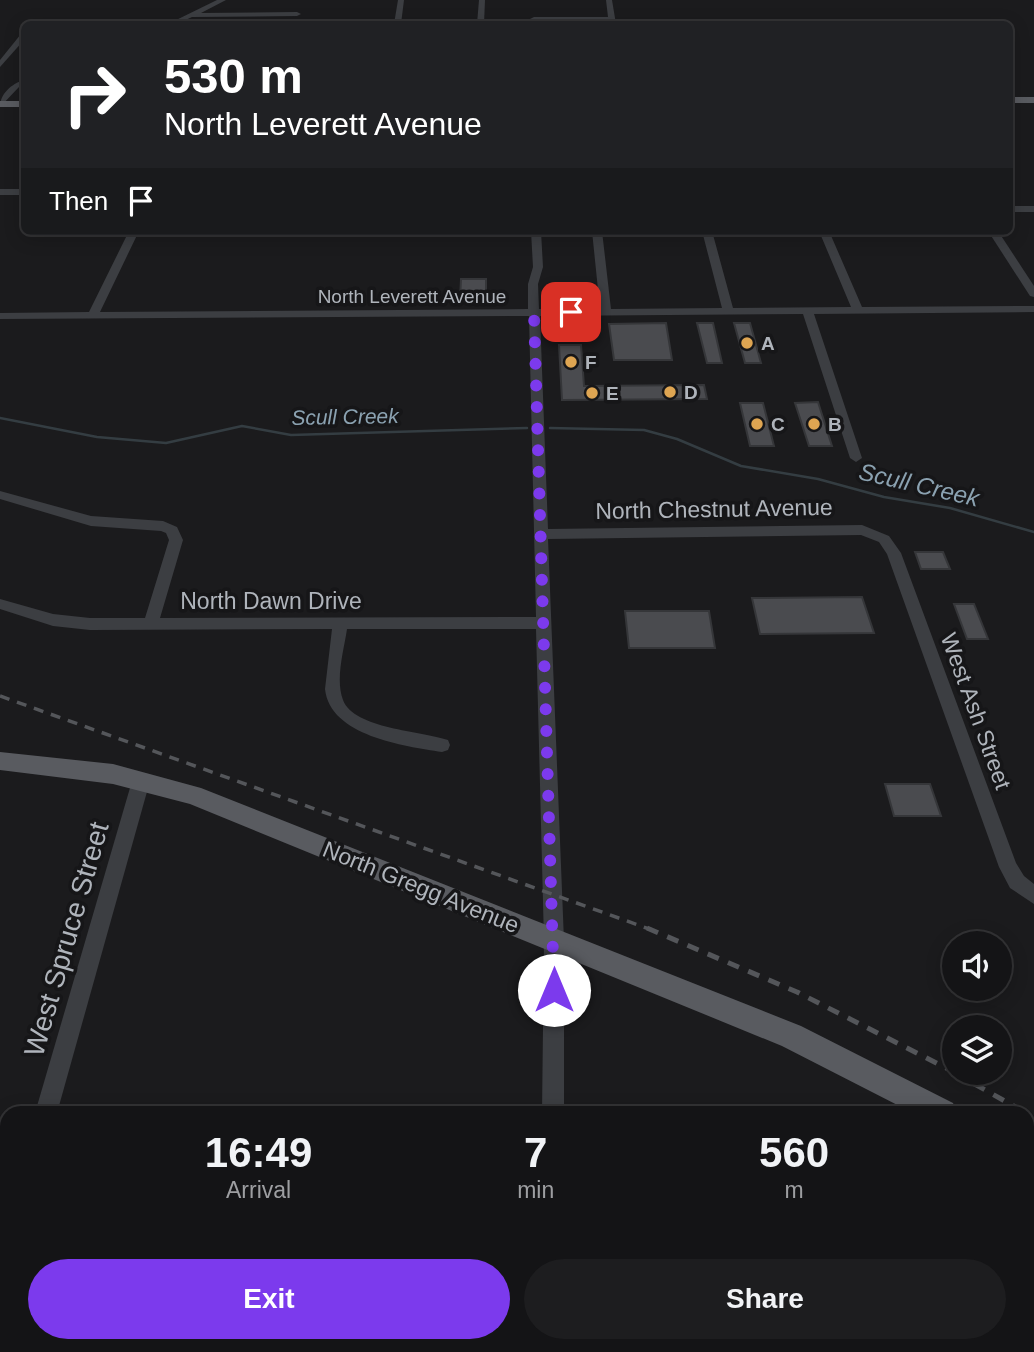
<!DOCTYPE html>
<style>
body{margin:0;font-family:Arial,sans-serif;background:#1d1d1f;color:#f1f3f6;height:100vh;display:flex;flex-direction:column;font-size:26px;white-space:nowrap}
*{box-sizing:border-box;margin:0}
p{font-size:23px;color:#9d9ea1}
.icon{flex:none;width:38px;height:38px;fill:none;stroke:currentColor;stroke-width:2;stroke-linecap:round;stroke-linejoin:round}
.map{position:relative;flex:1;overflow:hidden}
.panel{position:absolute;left:0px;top:1106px;width:1034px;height:247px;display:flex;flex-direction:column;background:#141416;border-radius:21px 21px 0 0;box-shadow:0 4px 18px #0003,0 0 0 2px #333335}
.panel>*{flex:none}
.hud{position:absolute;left:21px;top:21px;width:992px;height:214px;border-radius:10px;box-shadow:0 4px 18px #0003,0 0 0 2px #333335;background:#202124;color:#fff;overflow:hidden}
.fabs{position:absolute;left:942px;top:931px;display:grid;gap:14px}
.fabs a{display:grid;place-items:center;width:70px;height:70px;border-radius:50%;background:#141416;box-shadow:0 4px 18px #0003,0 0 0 2px #333335;font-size:35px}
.pin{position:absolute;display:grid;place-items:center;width:60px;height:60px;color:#fff;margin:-30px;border-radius:14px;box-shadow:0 4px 10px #0006}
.me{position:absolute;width:77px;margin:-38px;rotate:0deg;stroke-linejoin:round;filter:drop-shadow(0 0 5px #0008)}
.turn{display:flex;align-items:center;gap:24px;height:147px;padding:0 28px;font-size:32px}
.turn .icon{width:91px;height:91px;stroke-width:2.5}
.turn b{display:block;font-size:49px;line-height:60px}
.then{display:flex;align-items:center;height:66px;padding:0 28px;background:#0003;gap:14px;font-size:26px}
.eta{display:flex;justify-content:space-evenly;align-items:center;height:119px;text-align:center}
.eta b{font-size:42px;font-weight:800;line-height:49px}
.cta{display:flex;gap:14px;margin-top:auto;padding:14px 28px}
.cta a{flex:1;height:80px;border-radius:42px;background:#7c3aed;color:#fff;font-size:28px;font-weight:800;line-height:80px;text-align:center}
.cta a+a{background:#1d1d1f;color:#f1f3f6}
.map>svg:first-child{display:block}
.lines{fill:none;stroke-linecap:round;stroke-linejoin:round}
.stream{stroke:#343d42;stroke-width:2.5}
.building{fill:#4a4b4f;stroke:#353639;stroke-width:2}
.minor{fill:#3c3e42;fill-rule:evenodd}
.major{fill:#595b60;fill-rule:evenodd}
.rail-far1{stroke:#54565a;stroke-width:3.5;stroke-dasharray:10 8;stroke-linecap:butt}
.rail{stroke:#54565a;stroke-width:5;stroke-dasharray:12 10;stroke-linecap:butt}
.route{stroke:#7c3aed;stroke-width:12;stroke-dasharray:0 21.6}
.poi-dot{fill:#dea552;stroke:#161618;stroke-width:2.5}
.labels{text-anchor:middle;stroke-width:7;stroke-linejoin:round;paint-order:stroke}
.far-street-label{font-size:19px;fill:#afb4bb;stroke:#161618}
.far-poi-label{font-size:19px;font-weight:bold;fill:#afb4bb;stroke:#161618;text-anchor:start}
.far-water-label{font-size:21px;font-style:italic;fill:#8ba2b1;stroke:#161618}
.street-label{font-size:23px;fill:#afb4bb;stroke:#161618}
.water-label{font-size:24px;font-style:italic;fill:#8ba2b1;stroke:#161618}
.near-street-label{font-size:28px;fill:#afb4bb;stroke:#161618}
</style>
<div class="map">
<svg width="1034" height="1352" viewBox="0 0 1034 1352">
<rect width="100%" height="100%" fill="#1b1b1d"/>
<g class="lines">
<g class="stream">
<path d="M0,418L97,437L166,443L242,426L291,435L527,428"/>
<path d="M550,428L644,430L677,439L741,466L818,479L884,497L950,508L1034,532"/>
</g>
</g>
<g class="building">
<path d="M461,279H486V300H460Z"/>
<path d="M666,323L672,360H614L609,324Z"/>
<path d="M697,323H713L722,363H707Z"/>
<path d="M734,323H750L761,363H745Z"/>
<path d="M559,345H581L584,386L704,385L707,399L562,400Z"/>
<path d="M818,402L832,446H809L795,403Z"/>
<path d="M740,403H763L774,446H750Z"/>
<path d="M915,552H943L950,569H921Z"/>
<path d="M862,597L874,633L760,634L752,598Z"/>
<path d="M954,604H974L988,639H967Z"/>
<path d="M625,611H709L715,648H629Z"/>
<path d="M885,784H930L941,816H894Z"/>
</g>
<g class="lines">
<g class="minor">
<path d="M217,0H226L201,13L297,12L301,14L297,16L192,17L177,24H168Z"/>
<path d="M398,0H404L401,24H394Z"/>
<path d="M479,0H485L484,24H477Z"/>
<path d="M606,0H612L616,24H610L609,21H534L530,19L534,17H608Z"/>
<path d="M34,20H40L41,22L32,24Z"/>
<path d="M21,34H24V40L0,67V60Z"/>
<path d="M24,80V85L19,87L0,107C0,94 11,84 24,80Z"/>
<rect x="0" y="189" width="24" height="6"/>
<rect x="1010" y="206" width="24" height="6"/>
<path d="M129,231H139L100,312L528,309V284L533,267L531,231H541L543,267L538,284L539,309H600L592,231H602L611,309L722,308L702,231H712L733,308L851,307L819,231H829L862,307L1034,306V312L814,314L862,458L856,462L850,458L803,314L540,316L548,529L862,525L889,536L901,553L1016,863L1024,876L1034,884V904L1010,888L999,867L887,554L879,542L861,535L548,539L564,941V1113H542L544,941L536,629H347C344,650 335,679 343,700C354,729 422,731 448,740L450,745L448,750L442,752C404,746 330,736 325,689L332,629L90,630L53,626L0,609V599L53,614L90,618H145L169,540L166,533L161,531L91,526L0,499V491L91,516L163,521L177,527L183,540L160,618L536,617L529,316L0,319V313L89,312Z"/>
<path d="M988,231H998L1034,286V297L1030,296Z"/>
<path d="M141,774L147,776L150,781L57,1113H35L132,781L135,776Z"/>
<path d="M0,1332H7V1346H19L16,1352H0Z"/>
<path d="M472,1346H510L512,1352H474Z"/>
<rect x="547" y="1346" width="24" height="6"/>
</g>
<g class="major">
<rect x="1010" y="97" width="24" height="6"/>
<rect x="0" y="101" width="24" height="6"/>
<path d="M0,752L113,764L201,788L801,1026L953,1103L957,1113H913L782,1046L190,804L113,784L0,770Z"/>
<path d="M1027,1149L1034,1152V1183L1027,1180Z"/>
</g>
<path class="rail-far1" d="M0,696L652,930"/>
<g class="rail">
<path d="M647,928L797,992L954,1072"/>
<path d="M955,1073L1026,1113"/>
</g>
</g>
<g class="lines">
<path class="route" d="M554,990L534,313L571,312"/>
</g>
<g class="poi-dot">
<circle cx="747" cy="343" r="7"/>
<circle cx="571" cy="362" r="7"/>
<circle cx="670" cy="392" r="7"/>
<circle cx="592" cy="393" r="7"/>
<circle cx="757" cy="424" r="7"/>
<circle cx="814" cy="424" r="7"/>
</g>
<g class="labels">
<g class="far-street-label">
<text x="412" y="303">North Leverett Avenue</text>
</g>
<g class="far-poi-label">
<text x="761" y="350">A</text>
<text x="585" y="369">F</text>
<text x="684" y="399">D</text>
<text x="606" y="400">E</text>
<text x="771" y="431">C</text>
<text x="828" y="431">B</text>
</g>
<g class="far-water-label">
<text transform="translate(345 417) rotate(-1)" y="7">Scull Creek</text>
</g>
<g class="street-label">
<text transform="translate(714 509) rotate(-1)" y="8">North Chestnut Avenue</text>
<text x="271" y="609">North Dawn Drive</text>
<text transform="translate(976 711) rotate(70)" y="8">West Ash Street</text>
<text transform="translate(421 887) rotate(22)" y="8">North Gregg Avenue</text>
</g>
<g class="water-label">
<text transform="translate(919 485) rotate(13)" y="8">Scull Creek</text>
</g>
<g class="near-street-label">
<text transform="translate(66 939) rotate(-74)" y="10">West Spruce Street</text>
</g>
</g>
</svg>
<div class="fabs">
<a><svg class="icon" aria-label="sound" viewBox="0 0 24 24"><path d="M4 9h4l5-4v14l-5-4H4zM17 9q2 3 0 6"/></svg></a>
<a><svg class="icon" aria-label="layers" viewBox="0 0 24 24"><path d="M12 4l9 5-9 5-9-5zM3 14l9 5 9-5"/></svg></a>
</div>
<div class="pin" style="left:571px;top:312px;background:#d93025"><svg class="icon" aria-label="arrive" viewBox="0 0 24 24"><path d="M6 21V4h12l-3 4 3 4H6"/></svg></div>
<svg class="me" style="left:554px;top:990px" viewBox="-20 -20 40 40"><circle r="19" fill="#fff"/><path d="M0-13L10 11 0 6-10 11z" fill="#7c3aed"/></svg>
<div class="hud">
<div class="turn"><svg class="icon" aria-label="right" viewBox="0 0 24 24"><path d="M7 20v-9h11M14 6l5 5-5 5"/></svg><div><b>530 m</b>North Leverett Avenue</div></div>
<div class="then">Then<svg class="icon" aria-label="arrive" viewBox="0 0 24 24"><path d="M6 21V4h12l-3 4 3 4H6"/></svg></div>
</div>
<section class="panel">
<div class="eta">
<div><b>16:49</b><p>Arrival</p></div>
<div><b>7</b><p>min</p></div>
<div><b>560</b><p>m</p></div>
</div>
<div class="cta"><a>Exit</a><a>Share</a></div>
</section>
</div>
